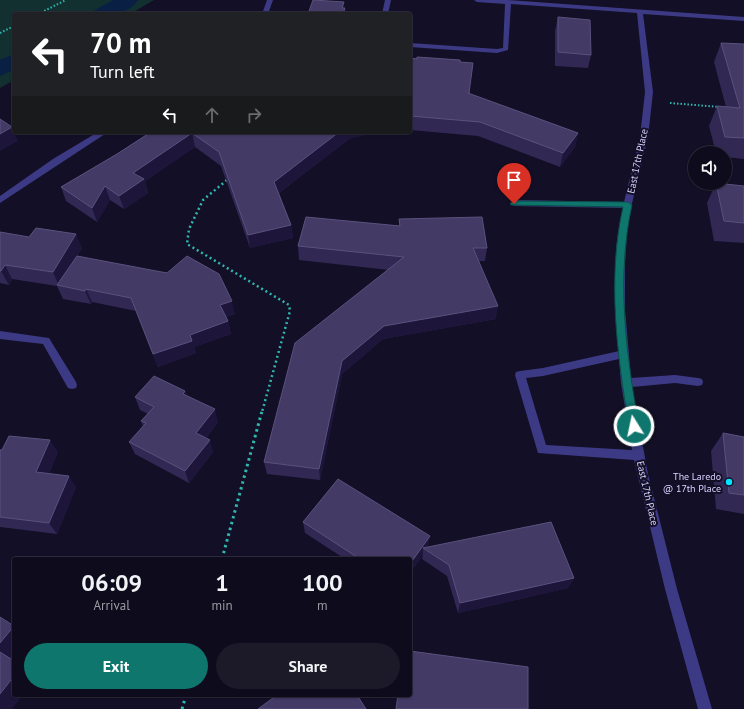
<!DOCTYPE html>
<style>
body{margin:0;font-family:"PT Sans",sans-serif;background:#1c1929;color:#f1f3f6;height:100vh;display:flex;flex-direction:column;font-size:15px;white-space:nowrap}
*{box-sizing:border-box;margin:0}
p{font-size:13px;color:#9b9ba3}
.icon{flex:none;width:22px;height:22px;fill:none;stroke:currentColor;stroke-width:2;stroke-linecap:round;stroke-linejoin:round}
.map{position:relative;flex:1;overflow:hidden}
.drawer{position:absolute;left:12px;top:557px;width:400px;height:140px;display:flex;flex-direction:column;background:#0e0b1c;border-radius:4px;box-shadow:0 1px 3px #0004,0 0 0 1px #2e2b3b}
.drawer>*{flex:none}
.guide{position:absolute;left:12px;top:12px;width:400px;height:122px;border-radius:4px;box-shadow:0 1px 3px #0004,0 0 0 1px #2e2b3b;background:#202124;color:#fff;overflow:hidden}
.tools{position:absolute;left:688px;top:146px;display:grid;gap:8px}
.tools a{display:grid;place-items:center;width:44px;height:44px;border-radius:50%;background:#0e0b1c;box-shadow:0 1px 3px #0004,0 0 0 1px #2e2b3b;font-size:20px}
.pin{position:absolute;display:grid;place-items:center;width:34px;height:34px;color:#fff;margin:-41px -17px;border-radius:50% 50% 50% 0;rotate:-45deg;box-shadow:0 0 4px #0007}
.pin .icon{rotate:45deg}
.me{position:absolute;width:44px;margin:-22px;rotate:350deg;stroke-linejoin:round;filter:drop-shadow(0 0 3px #0008)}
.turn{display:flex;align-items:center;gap:14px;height:84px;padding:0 12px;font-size:18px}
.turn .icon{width:52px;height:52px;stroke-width:2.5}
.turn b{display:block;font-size:28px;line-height:34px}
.lanes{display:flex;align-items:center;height:38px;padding:0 12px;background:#0003;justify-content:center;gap:20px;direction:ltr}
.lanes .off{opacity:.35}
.eta{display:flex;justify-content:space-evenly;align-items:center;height:68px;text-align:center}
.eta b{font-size:24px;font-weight:700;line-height:28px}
.cta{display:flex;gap:8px;margin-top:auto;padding:8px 12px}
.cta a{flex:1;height:46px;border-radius:24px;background:#0f766e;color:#fff;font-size:16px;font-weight:700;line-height:46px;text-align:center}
.cta a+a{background:#1c1929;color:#f1f3f6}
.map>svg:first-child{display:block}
.green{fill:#12302f}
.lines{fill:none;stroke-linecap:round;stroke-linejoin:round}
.canal{fill:#0a1f44;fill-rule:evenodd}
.path-far2{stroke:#2fb8b0;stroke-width:2;stroke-dasharray:1.5 2;stroke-linecap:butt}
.path-far1{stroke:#2fb8b0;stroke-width:2.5;stroke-dasharray:2 3;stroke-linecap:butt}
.path{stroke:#2fb8b0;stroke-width:3;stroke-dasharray:2.5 3.5;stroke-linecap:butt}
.minor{fill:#3d3a85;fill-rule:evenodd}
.wall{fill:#312854}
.shaded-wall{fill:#1d163a}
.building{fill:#433a66;stroke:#5a527e}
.route{fill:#0f766e;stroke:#0a4d48}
.poi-dot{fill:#00e5ff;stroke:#130f26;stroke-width:1.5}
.labels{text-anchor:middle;stroke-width:4;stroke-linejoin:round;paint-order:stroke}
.street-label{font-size:10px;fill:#d9d4ff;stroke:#130f26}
.poi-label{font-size:10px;fill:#d9d4ff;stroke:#130f26;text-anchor:end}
</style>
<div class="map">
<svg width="744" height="709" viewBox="0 0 744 709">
<rect width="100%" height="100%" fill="#130f26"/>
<path class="green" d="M0,0H154L130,14H14V80L0,88Z"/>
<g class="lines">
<g class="canal">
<path d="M113,0H138C128,16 108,14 91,14L95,10Z"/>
<path d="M14,54V70L0,76V60Z"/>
</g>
<g class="path-far2">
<path d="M38,14L66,0"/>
<path d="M0,33L14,26"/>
<path d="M670,103L720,107"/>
<path d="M226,181L229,178"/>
</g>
<path class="path-far1" d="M227,180L203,200L189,229L187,244L289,305L290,311L262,412"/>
<g class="path">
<path d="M222,559L262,411"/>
<path d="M182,709L186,695"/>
</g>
<g class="minor">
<path d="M267,0H273L268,14H262Z"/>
<path d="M385,0H391L388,14H382Z"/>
<path d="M474,0H508L744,17V21L643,14L653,92L648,137L628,220L625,264V309L631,378L675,375L698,378L702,379L703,382L702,385L698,386L675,383L632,387L648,474L677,589L712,709H698L665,589L634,460L538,453L515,375L516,372L520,371L543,368L619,351C615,304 611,254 623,208L514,206L510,203L514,200L624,202L640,137L645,92L637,13L511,4L508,50L497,53L410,47V43L497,49L503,48L505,4L477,2ZM619,359L621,383L632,450L546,445L526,378L543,376Z"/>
<path d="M98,132H108L0,203V196L53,159Z"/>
<path d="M0,331L49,338L76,382L77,385L76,388L72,389L68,388L43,344L0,339Z"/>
</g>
</g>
<g class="wall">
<path d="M558,17L591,55L588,68L555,66V31Z"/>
<path d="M721,43L744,44V159L725,157V153H716L709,126L717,106L726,107L714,62Z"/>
<path d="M410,58L460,62L469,94L578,133L575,147L560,167L478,136L410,130Z"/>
<path d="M151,132L349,139L279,193L291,225L293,238L250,248L221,166L195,147L145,181L148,193L124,209L110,200L97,222L66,201L61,187L117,154Z"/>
<path d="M716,183L744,186V243L714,241L707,203Z"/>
<path d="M399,219L487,248L485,261H479L496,319L383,339L342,374L320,480L267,474L264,462L389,270L299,260L298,246L399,226Z"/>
<path d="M0,232L82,248L75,259L235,314L226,317L228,321L231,334L194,347L196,353L158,367L136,311L92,302L91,304L63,299L57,286L12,279L9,285L0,283Z"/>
<path d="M185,391L187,396L218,422L206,438L213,452L189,483L135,454L129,442L143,426L141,421L148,414L140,410L135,397Z"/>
<path d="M723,433L744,437V514L716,509L711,451Z"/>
<path d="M0,450L58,452L49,473L76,487L57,534L0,527Z"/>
<path d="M303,522L428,547V548L574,578L568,588L458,613L447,576L422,559L423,555L410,573V559H345L305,533Z"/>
</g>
<g class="shaded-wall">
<path d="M344,2V11L345,8V14H342V8Z"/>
<path d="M12,127L18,141L0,151V134Z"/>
<path d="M339,132H379L349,139L276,195L274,182Z"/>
<path d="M192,133L195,147L145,181L148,193L124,209L119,196L133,173Z"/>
<path d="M578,133L575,147L560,167L563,153Z"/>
<path d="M105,186L110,200L97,222L92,208Z"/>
<path d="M291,225L293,238L250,248L248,235Z"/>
<path d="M76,234L82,248L59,286L53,272Z"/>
<path d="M5,265L12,279L9,285L1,271Z"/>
<path d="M86,289L92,302L91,304L85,291Z"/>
<path d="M232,301L235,314L223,318L220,305Z"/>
<path d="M498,306L496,319L383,339L342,374L320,480L319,469L342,361L384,326Z"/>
<path d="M228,321L231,334L194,347L196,353L158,367L153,354L190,335Z"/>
<path d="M185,391L189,404L183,394Z"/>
<path d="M215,409L218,422L200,445L196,433Z"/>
<path d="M50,440L58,452L44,484L36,472Z"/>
<path d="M210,440L213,452L189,483L185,471Z"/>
<path d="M69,476L76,487L57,534L49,523Z"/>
<path d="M430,536L428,547L426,550L423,548V555L410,573V564Z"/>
<path d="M574,578L568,588L458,613L460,603Z"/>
<path d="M14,626V656L10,661L0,653V643Z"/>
<path d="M14,676V695H23L12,709H0V694Z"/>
</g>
<g class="building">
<path d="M313,0L344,2L342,8H345L343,14H308Z"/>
<path d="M558,17L590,20L591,55L558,52Z"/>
<path d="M721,43L744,44V138L725,137L717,106L740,108Z"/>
<path d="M417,57L460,60V62L473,63L469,93H468L578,133L563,153L480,122L410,116V58L417,59Z"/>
<path d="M0,119L12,127L0,134Z"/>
<path d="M151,132H339L274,182L291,225L248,235L219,152L192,133L133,173L144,179L119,196L105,186L92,208L61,187L117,154Z"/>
<path d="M716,183L744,186V223L724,221Z"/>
<path d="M306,217L400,226L399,219L482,217L487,248H473L498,306L384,326L342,361L319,469L264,462L295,343L404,257L298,246Z"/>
<path d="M36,228L76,234L53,272L5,265L1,271H0V232L29,237Z"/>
<path d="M77,256L167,273L187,256L219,274L232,301L220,305L228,321L190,335L192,341L153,354L131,298L86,289L85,291L57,285Z"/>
<path d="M154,376L185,391L183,394L215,409L196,433L210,440L185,471L129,442L146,423L141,421L154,407L135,397Z"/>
<path d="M723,433L744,437V495L729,493Z"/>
<path d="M9,436L50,440L36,472L69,476L49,523L0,517V450H2Z"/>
<path d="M338,479L430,536L410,564V559H360L303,522Z"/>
<path d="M551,522L574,578L460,603L449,565L423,548Z"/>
<path d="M0,617L14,626L0,643Z"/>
<path d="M410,651L528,667V709H396L398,695H410Z"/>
<path d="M0,652L14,661V676L0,694Z"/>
<path d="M277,695H357L366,709H258Z"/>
</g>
<path class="route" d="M514,201L628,202L632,205C616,277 626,354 639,426L637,429L634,430L631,429L629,426C617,355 607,278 623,207L511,205L510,204Z"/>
<circle class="poi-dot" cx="729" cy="482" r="4"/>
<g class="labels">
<g class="street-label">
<text transform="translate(637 161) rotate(-78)" y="4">East 17th Place</text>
<text transform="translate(648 493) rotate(77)" y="4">East 17th Place</text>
</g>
<g class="poi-label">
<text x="721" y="480">The Laredo<tspan x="721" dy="12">@ 17th Place</tspan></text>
</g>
</g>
</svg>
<div class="tools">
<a><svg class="icon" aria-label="sound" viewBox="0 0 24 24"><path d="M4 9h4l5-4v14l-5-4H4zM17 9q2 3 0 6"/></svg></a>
</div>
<div class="pin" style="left:514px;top:204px;background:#d93025"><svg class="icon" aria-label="arrive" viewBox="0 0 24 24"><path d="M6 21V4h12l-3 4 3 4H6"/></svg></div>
<svg class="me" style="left:634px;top:426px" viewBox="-20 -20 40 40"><circle r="17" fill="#0f766e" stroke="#fff" stroke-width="3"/><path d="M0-11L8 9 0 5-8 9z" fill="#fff"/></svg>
<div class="guide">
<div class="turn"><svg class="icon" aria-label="left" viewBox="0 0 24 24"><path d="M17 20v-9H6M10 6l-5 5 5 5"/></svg><div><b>70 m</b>Turn left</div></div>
<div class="lanes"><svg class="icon" aria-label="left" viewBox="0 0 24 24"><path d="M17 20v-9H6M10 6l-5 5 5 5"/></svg><svg class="icon off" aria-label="ahead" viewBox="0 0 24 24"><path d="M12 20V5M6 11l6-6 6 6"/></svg><svg class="icon off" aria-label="right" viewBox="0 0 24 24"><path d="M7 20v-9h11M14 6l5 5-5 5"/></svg></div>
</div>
<section class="drawer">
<div class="eta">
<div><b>06:09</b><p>Arrival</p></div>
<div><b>1</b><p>min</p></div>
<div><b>100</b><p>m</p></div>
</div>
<div class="cta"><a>Exit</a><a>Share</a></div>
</section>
</div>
